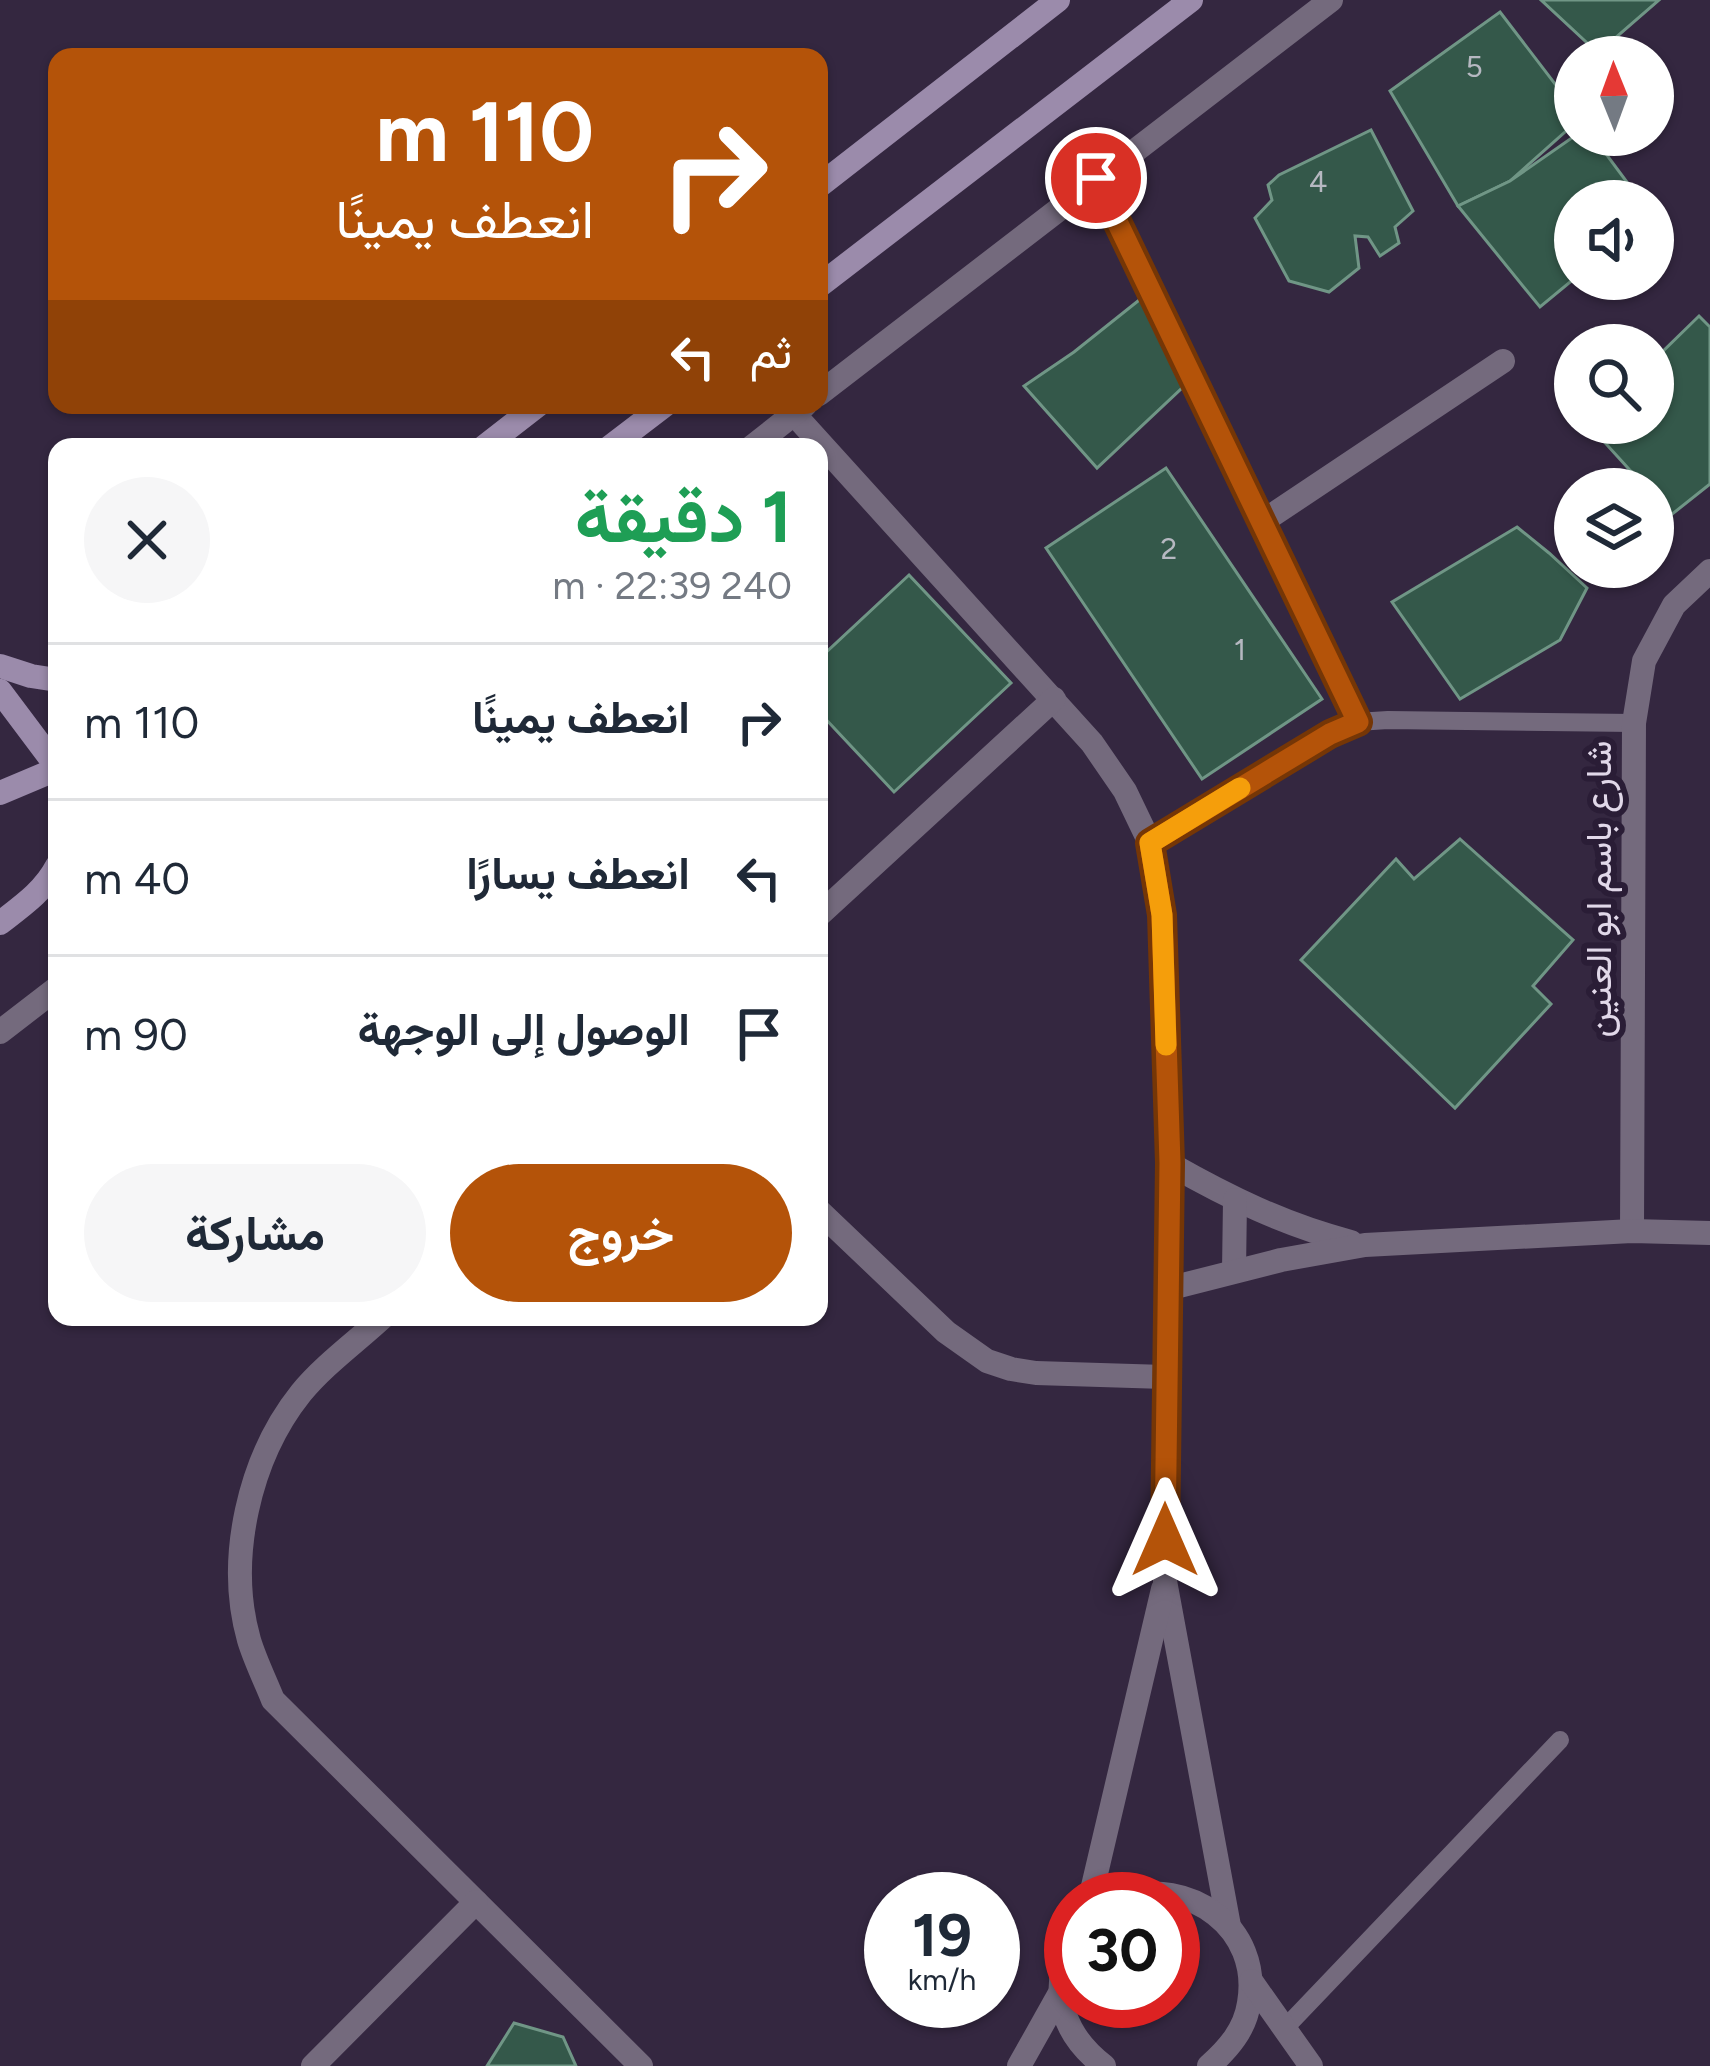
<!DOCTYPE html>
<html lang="ar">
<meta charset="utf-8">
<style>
body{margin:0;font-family:Figtree,Vazirmatn,sans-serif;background:#f6f6f7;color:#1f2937;direction:rtl;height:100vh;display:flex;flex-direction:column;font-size:45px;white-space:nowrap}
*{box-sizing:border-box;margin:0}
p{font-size:39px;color:#747a83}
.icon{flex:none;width:66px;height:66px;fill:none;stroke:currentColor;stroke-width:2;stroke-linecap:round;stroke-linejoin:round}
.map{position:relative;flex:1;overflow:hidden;direction:ltr}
.drawer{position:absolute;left:48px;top:438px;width:780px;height:888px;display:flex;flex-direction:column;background:#fff;border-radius:24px;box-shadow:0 3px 9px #0004;direction:rtl}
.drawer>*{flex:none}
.hud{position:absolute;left:48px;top:48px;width:780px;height:366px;border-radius:24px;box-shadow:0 3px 9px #0004;direction:rtl;background:#b45309;color:#fff;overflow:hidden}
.needle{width:78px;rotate:359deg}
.tools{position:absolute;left:1554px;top:36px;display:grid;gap:24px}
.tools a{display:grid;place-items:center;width:120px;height:120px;border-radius:50%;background:#fff;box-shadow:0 3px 9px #0004;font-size:60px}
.speed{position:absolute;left:864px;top:1872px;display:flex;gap:24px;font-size:60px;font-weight:700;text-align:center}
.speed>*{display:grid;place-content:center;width:156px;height:156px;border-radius:50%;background:#fff;box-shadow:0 3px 9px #0004;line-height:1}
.speed small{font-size:30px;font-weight:400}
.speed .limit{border:18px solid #d22;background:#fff;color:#111}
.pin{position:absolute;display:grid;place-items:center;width:102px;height:102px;color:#fff;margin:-51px;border:6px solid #fff;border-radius:50%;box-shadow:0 3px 12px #0007}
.me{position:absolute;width:132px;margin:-66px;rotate:0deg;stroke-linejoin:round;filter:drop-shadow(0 0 9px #0008)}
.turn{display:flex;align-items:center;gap:42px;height:252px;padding:0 36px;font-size:54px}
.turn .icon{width:156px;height:156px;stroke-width:2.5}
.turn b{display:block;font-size:84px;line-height:102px}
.then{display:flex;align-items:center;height:114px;padding:0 36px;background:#0003;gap:24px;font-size:45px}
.round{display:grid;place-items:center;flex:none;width:126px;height:126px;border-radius:63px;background:#f6f6f7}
.headline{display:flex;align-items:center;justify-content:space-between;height:204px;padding:0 36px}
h1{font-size:72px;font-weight:700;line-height:90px;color:#1e9e55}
.cta{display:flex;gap:24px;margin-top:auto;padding:24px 36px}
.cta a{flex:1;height:138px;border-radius:72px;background:#b45309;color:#fff;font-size:48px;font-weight:700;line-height:138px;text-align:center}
.cta a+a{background:#f6f6f7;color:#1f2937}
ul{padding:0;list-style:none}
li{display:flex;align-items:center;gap:36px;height:156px;padding:0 36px;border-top:3px solid #e0e1e3}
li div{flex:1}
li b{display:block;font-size:45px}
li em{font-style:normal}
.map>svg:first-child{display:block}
.building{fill:#34584a;stroke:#709686;stroke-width:3}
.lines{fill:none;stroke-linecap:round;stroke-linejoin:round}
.lane{stroke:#746a7d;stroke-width:18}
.street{stroke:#746a7d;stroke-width:24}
.secondary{stroke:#9b8bab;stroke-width:24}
.route-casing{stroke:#753606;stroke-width:30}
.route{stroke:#b45309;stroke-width:21}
.slow{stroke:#f59e0b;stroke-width:21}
.labels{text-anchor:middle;stroke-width:12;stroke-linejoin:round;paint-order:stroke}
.number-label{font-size:30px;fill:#b6b8c1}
.street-label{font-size:36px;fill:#e1d8e9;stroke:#2a1d36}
</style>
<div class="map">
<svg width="1710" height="2066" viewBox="0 0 1710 2066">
<rect width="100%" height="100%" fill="#342740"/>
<g class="building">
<path d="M1541,0H1659L1598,53Z"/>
<path d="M1500,12L1575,110V123L1510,181L1458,206L1390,91Z"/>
<path d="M1371,130L1413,211L1395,227L1399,243L1380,256L1368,237L1355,236L1359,268L1329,292L1289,281L1255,218L1272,200L1268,185L1279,175Z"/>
<path d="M1576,135H1592L1641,201H1575V278L1540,307L1458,206L1510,181Z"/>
<path d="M1148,293L1183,387L1097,468L1024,386L1074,352Z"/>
<path d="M1699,316L1710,327V484L1671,515L1653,496V489H1647L1588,424L1653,423V361Z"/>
<path d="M1166,468L1322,699L1202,779L1046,548Z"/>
<path d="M1517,527L1549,553L1587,588L1560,640L1460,699L1392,602Z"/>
<path d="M909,575L1011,683L894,792L819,712V659Z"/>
<path d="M1460,839L1573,940L1533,986L1551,1004L1455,1108L1301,960L1396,859L1414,879Z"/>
<path d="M514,2023L563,2037L576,2066H487Z"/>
</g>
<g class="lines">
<g class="lane">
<path d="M1150,843L1330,734L1357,722L1388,720L1634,723"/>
<path d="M1285,2028L1560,1740"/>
</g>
<g class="street">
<path d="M1096,179L1357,722"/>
<path d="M819,394L1331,0"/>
<path d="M794,414L1092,743L1125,791L1150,843L1162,915L1170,1164L1165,1581L1229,1926"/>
<path d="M752,447L805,405"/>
<path d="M1262,522L1503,361"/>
<path d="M819,915L1054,699"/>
<path d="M0,1032L57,988"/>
<path d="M1170,1164C1228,1197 1285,1225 1351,1242"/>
<path d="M819,1211L946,1332L987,1361L1011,1369L1036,1373L1165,1377"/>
<path d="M1632,1231L1634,723L1644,661L1674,605L1710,571"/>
<path d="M1234,1271L1235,1200"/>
<path d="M1167,1289L1281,1260L1365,1245L1632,1231L1710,1233"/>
<path d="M383,1317C356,1342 324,1365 301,1393C249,1458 226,1559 249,1640C255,1660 265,1680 273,1700L641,2066"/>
<path d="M1090,1899L1163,1589"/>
<path d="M1121,1899C1189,1876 1262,1928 1249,2003C1245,2030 1228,2049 1209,2066"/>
<path d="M1071,1942C1050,1991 1061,2033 1104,2066"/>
<path d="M1251,1981L1311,2066"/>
<path d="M313,2066L476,1902"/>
<path d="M1019,2066L1060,1993"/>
</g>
<g class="secondary">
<path d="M819,186L1058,0"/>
<path d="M819,286L1191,0"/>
<path d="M484,447L538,405"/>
<path d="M610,447L665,405"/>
<path d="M0,666L31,676L57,680"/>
<path d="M0,691L57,767"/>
<path d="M0,793L57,769"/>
<path d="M0,923C22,906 44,891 57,866"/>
</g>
</g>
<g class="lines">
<defs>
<path id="route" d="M1096,178L1358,722L1330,734L1150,843L1162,915L1170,1163L1165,1540"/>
</defs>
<use href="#route" class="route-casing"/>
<use href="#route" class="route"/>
<path class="slow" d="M1166,1045L1162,915L1150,843L1240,788"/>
</g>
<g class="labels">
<g class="number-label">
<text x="1474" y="77">5</text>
<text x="1318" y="192">4</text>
<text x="1169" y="559">2</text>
<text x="1240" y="660">1</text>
</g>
<g class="street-label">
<text transform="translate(1598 889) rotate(-90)" y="13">شارع باسم ابو العنين</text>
</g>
</g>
</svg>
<div class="tools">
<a><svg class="needle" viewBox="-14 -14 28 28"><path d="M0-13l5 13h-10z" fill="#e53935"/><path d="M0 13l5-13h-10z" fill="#747a83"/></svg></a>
<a><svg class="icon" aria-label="sound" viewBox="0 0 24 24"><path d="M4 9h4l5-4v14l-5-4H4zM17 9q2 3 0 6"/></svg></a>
<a><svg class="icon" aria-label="search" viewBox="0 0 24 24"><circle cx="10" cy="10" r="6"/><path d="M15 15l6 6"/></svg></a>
<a><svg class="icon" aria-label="layers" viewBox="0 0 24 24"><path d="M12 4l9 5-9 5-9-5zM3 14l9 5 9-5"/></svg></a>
</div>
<div class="speed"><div>19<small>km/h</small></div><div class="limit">30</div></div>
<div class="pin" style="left:1096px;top:178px;background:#d93025"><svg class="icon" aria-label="arrive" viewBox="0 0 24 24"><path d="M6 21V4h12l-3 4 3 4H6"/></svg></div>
<svg class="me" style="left:1165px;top:1540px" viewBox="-20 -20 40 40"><path d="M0-17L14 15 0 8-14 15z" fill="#b45309" stroke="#fff" stroke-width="4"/></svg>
<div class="hud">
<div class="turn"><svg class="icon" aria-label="right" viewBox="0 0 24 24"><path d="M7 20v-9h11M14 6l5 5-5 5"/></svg><div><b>110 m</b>انعطف يمينًا</div></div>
<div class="then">ثم<svg class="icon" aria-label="left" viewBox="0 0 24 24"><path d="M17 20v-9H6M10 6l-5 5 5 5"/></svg></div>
</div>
<section class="drawer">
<div class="headline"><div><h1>1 دقيقة</h1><p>240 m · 22:39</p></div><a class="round"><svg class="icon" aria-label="close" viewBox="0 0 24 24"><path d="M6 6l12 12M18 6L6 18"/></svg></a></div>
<ul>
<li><svg class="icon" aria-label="right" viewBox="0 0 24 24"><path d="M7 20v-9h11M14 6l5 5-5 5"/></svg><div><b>انعطف يمينًا</b></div><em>110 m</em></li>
<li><svg class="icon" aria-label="left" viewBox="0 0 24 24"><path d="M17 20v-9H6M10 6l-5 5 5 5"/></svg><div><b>انعطف يسارًا</b></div><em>40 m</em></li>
<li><svg class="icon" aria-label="arrive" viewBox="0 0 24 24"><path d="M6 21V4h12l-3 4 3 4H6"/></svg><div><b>الوصول إلى الوجهة</b></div><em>90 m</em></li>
</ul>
<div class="cta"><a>خروج</a><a>مشاركة</a></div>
</section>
</div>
